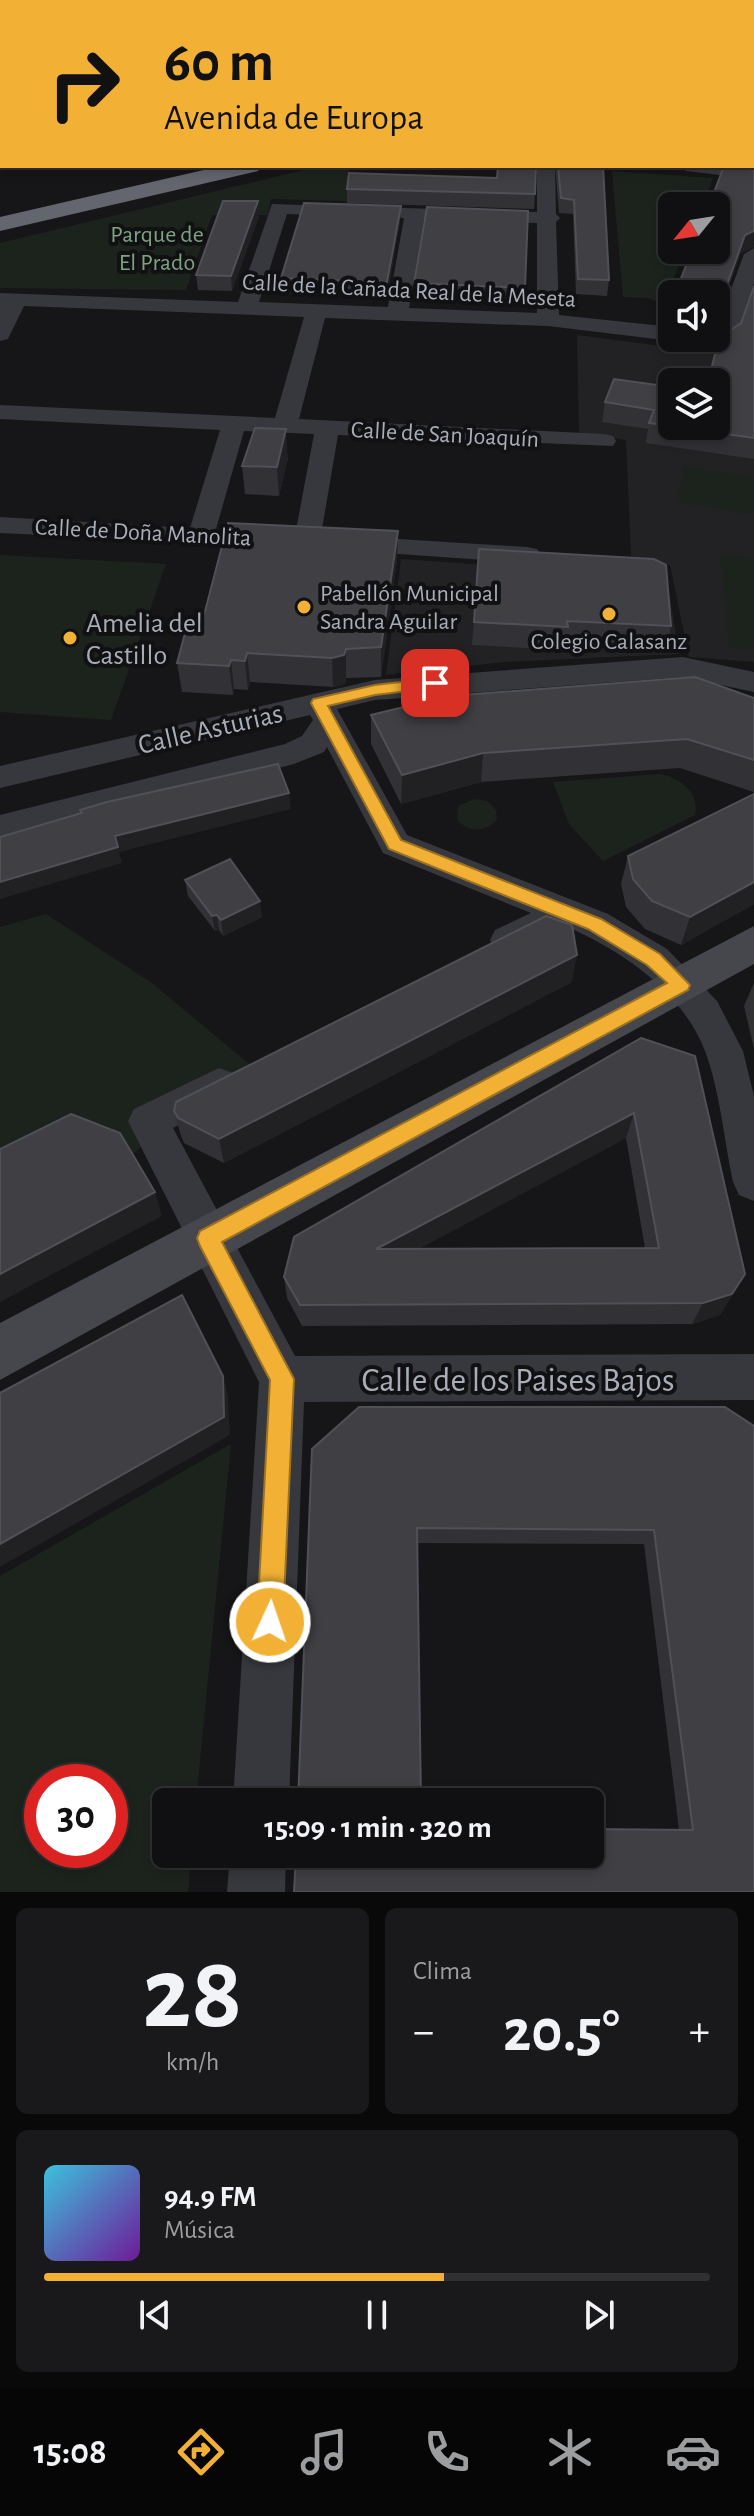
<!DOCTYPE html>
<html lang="es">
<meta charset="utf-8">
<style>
:root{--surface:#101012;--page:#19191b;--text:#f1f3f6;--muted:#9c9d9f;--line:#303032;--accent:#f2b134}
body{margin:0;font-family:"Alegreya Sans",sans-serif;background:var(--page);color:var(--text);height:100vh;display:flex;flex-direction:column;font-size:30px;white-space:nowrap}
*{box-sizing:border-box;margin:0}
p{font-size:26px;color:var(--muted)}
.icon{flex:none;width:44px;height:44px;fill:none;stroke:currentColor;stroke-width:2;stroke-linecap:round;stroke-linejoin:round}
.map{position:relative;height:1892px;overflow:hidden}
.sheet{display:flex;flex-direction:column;gap:16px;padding:16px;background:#09090a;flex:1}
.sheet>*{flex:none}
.guide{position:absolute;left:0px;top:0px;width:754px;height:168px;box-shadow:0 4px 12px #0003,0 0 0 2px var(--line);background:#f2b134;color:#111;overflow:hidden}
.needle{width:52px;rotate:240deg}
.tools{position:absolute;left:658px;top:192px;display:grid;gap:16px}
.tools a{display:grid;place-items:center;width:72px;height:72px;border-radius:12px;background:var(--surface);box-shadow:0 4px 12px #0003,0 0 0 2px var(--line);font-size:40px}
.speed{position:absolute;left:24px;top:1764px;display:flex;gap:16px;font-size:40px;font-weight:700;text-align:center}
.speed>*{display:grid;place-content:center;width:104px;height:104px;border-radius:50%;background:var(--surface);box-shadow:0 4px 12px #0003,0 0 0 2px var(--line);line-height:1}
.speed .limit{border:12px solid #d22;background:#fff;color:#111}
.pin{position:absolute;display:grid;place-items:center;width:68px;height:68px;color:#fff;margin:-34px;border-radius:16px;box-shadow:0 4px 12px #0006}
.me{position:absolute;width:88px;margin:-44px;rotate:3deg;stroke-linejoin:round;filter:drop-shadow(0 0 6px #0008)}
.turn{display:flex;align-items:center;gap:28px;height:168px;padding:0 32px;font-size:36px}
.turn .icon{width:104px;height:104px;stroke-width:2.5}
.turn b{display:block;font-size:56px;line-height:68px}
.big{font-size:60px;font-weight:600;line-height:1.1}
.sheet .tile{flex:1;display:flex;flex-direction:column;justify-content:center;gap:12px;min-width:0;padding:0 28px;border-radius:12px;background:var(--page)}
.sheet .dial{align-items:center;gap:0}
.dial b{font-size:104px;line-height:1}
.song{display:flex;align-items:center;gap:24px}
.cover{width:96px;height:96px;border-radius:12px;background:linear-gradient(135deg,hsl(190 70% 55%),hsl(280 70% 35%))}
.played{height:8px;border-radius:4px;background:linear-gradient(90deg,var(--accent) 60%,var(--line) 60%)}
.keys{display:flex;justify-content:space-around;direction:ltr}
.heat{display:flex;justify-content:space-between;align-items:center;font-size:44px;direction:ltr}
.sheet .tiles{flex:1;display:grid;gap:16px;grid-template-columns:1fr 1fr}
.tile:last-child{grid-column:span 2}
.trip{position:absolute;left:152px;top:1788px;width:452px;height:80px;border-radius:12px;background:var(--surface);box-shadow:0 4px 12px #0003,0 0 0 2px var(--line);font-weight:600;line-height:80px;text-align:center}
.tab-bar{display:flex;height:128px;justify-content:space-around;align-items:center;background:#060607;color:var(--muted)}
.tab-bar .icon{width:56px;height:56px}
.tab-bar .active{color:var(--accent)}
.tab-bar b{font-size:36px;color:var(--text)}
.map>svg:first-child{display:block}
.built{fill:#222225;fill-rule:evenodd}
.green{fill:#1c231d;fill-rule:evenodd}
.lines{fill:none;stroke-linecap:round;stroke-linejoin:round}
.street{fill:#37383d;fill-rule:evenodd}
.secondary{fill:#45474d;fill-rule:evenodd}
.highway{fill:#63666e;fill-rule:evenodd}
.wall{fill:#323236;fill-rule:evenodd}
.shaded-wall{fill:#212124}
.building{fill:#3f3f44;stroke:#4f5156;stroke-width:2;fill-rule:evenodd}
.route{fill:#f2b134;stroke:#9d7322;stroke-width:2}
.poi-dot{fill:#f2b134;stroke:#111113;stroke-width:3}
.labels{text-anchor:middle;stroke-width:8;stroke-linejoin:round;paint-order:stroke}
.far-park-label{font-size:24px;fill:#7fa381;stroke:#111113}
.far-street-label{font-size:24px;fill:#a8adb8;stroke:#111113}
.far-poi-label{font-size:24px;fill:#a8adb8;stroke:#111113;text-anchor:start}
.poi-label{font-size:28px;fill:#a8adb8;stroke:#111113;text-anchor:start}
.street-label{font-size:28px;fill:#a8adb8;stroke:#111113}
.near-street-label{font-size:34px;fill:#a8adb8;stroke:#111113}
</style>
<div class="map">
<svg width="754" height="1892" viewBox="0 0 754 1892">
<rect width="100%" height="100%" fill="#161618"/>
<path class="built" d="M577,335l177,23v304l-65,-5 -19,-92 -39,-9 -5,-116 -47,-7zM672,382h44v44h-44z
M401,559l243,17 25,15 10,63 -175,8 -118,13z"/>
<path class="green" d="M320,166h29l-1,35 -77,-2 -3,16h-56l-26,75 -186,-2v-45z
M612,171l101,7 -11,28h-30v44h13l-21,54 -16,-6 -25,-1z
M684,466l70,11v38l-78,-13z
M0,555l166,9 -55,156 -111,-8z
M720,555l34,2v93l-25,-2z
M660,774c20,4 40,18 35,41l-92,46 -34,-37 -16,-42z
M474,799l13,2 9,9 1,10c-12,13 -28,12 -40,0l1,-14z
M46,914l106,69 107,89 -75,41 -55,44 -129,23v-253z
M231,1444l-35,358h-30v52h25l-3,38h-188v-316zM42,1782h68v68h-68z"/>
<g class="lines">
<path class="street" d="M132,0h21l1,2h-21z
M537,166h18l1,48 4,4 -4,4 3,93 113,12v11l8,1 -8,2 -124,-15 -223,-8 -26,101 305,15 9,2 3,5 -3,5 -275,-11 -18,106 -4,6h-18l-4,-6 20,-107 -70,-3 -28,98 64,5 4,6 -4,6 -280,-13v-16l190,11 30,-98 -220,-11v-14l275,13 29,-101 -280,-11 -16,33 -8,2v-48l238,9 34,-98 265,8zM287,214l117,4 -16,89 -129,-5zM424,219l113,4v90l-128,-5z
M677,166l77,3v10l-68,-8z
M754,248v35l-20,58 -11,7 -8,-2 -3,-5 32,-87z
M351,536l176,11 10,2 4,6 -4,6 -10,2 -185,-13 -4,-6 4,-6z
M683,657l71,15v20l-71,-15 -308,23 -38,9 70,126 201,79 59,35 50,52 26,50 11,45v105l-15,-6 -6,-13c-9,-42 -13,-91 -28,-131 -22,-58 -83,-101 -138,-124l-59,27 -13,-4 -5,-10 5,-10 36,-17 -148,-60 -56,-106 -3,5 -30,12 -294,75v-24l285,-71 17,-8 11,-16 -3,-5 -310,73v-22l375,-86z
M219,1068l14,5 6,12 -6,12 -60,31 122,228 459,-2v46l-450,2 -15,400h-56l26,-420 -131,-261 6,-12z
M230,1854h56l-1,38h-58z"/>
<path class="secondary" d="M754,926v38l-754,416v-57z"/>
<path class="highway" d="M752,42h2v12h-2z
M752,110h2v13h-2z
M221,166h40l-3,5 -258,60v-14z"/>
</g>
<path class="wall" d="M479,0h157l-1,2h-156z
M752,136h2v111l-13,6 -25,68v-27l36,-128z
M555,166h48l6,114 -2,16 -31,-2 -3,-80 -14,-1z
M497,178l38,16 -1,15 -187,-6v-14z
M258,201l1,15 -27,75 -34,-1 -2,-15z
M401,206l-1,15 -13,76 -105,-4 -1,-15z
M414,283l111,5 -1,15 -110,-5z
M754,286v173l-108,-16 2,-14 -46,-7 3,-20 67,-15v39l36,-44 21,-51 12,-8z
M672,304v15h-3z
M288,458l-9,38 -34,-2 -3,-28z
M479,549l192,77 -5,24 -101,-6 -1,6 -92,-5z
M397,560l-16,117 -35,1 -1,6 -12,3 -83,-5 -2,8 -14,-1 -1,6 -51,-3 -5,-29 25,-40z
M754,698v94l-74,-24 -199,14 -80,22 -30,-60v-29z
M754,793v111l-73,41 -36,-16 -19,-22 -5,-23 7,-28z
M185,880l77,37 -39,19 -4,-6 -4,1 -27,-35z
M572,982l-348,181 -40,-20 -3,-7 -7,-25z
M754,983v66l-10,-43z
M641,1038l104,236 -25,41 -28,9 -390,2 -15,-28 -3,-21zM626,1138l19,110 -227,1z
M754,1426v466l-75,-62 -35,-286 -227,-1 -105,-94z"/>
<path class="shaded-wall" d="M618,0h18l-1,2h-21z
M258,201l1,15 -27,75 -1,-15z
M401,206l-1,15 -13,76v-15z
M754,231v16l-13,6 -25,68 3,-14 26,-72z
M286,429l2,29 -9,38 -2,-29z
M398,531l-1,29 -16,117v-30z
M346,649v29l-1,6 -12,3 -1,-29z
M247,653l3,29 -2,8 -3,-29z
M231,660l3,29 -1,6 -4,-29z
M483,753l-2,29 -80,22 1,-29z
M289,793l2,16 -172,43 3,11 -122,36v-17l115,-46z
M754,882v22l-73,41 9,-28z
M260,901l2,16 -39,19 -2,-16z
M217,915l2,15 -4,1 -3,-15z
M577,955l-5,27 -348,181 -5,-24z
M634,1113l-8,25 -250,134v-23z
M155,1192l7,24 -162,86v-28z
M745,1274l-25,41 -28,9 11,-21z
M223,1376l5,20 2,39 -230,132v-23z"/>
<path class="building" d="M537,0h81l-4,2h-65z
M752,136h2v13h-2z
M752,164h2v67l-9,4 -26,72 -3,-1v-12h-41l17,-44h24v-44h-7l15,-40h28z
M498,166h38l-1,28 -188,-5 2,-16 148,5z
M558,166h45l6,114 -31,-1 -4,-79 -13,-2z
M223,201h35l-27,75 -35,-1z
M304,203l97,3 -14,76 -106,-4z
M427,207l101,4 -3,77 -111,-5z
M754,286v152l-105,-15 5,-13 -49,-8 9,-23 58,8v39h44v-44h-18v-2l10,2 13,-52 8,1 12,-8z
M255,428l31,1 -9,38 -35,-1z
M228,523l170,8 -17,116 -35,2 -2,6 -12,3 -85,-5 -2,8 -14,-1 -2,6 -52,-3 11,-41 14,1z
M479,549l175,10 12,6 5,61 -104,-5 1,6 -94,-5z
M695,677l59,21v62l-67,-21 -204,14 -81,22 -31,-60 78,-19z
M278,764l11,29 -174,43 3,11 -118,35v-45l82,-24 -2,-3 27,-8z
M754,794v88l-64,35 -38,-16 -19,-22 -5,-23z
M230,859l30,42 -39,19 -4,-5 -5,1 -27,-36z
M546,916l26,9 5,30 -358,184 -41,-21 -4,-7 2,-9z
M641,1038l54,18 50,218 -13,20 -29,9 -403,2 -16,-28 10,-40zM634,1113l25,135 -283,1z
M71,1114l49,19 35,59 -155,82v-125z
M182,1295l41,81 1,41 -224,127v-151z
M359,1407h366l29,19v466h-460l2,-38h294v-25l103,1 -39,-300 -237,-2 4,274h-123l14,-353z"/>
<path class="route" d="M435,678l7,5 -2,4 -65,8 -47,11 73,134 200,79 59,35 30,31 -2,5 -466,252 72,137 -11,243 -4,9 -9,4 -9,-4 -4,-9 13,-242 -70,-134 -3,-8 3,-7 467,-248 -20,-18 -59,-36 -199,-80 -78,-146 2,-4 62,-14z"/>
<g class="poi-dot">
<circle cx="304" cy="607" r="8"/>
<circle cx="609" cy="614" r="8"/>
<circle cx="70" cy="638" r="8"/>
</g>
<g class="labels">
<g class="far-park-label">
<text x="157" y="242">Parque de<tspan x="157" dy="28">El Prado</tspan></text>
</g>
<g class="far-street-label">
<text transform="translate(409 290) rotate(3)" y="8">Calle de la Cañada Real de la Meseta</text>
<text transform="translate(445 434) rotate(3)" y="8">Calle de San Joaquín</text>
<text transform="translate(143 532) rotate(3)" y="8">Calle de Doña Manolita</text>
</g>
<g class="far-poi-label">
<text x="320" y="601">Pabellón Municipal<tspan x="320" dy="28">Sandra Aguilar</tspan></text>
<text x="609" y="649" text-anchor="middle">Colegio Calasanz</text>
</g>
<g class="poi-label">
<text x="86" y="632">Amelia del<tspan x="86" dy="32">Castillo</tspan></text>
</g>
<g class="street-label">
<text transform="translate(210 728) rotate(-13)" y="10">Calle Asturias</text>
</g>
<g class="near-street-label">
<text x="518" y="1391">Calle de los Paises Bajos</text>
</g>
</g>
</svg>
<div class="tools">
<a><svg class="needle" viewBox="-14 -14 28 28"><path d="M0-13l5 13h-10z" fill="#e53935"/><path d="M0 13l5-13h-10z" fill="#9c9d9f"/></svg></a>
<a><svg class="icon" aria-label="sound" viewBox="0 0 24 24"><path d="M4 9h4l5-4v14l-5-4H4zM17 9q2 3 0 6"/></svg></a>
<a><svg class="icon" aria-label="layers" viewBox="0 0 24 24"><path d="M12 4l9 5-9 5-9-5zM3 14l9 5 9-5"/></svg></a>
</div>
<div class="speed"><div class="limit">30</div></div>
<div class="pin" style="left:435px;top:683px;background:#d93025"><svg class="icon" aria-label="arrive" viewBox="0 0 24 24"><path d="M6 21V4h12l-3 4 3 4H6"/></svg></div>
<svg class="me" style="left:270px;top:1622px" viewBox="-20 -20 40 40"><circle r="17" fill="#f2b134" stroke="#fff" stroke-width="3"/><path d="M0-11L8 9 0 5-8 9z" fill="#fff"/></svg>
<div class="trip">15:09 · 1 min · 320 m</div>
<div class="guide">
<div class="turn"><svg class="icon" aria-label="right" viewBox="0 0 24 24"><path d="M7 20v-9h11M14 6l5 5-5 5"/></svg><div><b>60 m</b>Avenida de Europa</div></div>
</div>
</div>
<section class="sheet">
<div class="tiles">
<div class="tile dial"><b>28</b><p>km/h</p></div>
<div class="tile"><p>Clima</p>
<div class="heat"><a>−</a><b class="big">20.5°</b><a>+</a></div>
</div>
<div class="tile">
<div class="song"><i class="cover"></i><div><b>94.9 FM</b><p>Música</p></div></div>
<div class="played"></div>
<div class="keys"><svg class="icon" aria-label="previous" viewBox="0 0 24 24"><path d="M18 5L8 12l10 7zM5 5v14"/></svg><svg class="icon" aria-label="pause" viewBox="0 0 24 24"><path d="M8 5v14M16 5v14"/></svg><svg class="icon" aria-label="next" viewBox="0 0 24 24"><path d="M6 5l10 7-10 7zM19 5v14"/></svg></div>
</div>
</div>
</section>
<nav class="tab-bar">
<b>15:08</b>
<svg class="icon active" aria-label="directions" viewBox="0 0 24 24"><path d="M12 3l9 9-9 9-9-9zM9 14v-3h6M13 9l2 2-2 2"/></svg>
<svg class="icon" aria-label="music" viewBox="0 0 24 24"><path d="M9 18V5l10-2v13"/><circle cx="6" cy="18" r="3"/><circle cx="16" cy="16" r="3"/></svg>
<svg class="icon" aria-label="phone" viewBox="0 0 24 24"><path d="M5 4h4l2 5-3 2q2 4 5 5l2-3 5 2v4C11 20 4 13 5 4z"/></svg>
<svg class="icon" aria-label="climate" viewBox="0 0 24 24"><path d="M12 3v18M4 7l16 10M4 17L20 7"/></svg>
<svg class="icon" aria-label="car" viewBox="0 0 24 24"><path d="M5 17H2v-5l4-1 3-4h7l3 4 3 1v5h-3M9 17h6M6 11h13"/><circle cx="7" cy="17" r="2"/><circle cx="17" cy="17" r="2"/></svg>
</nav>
